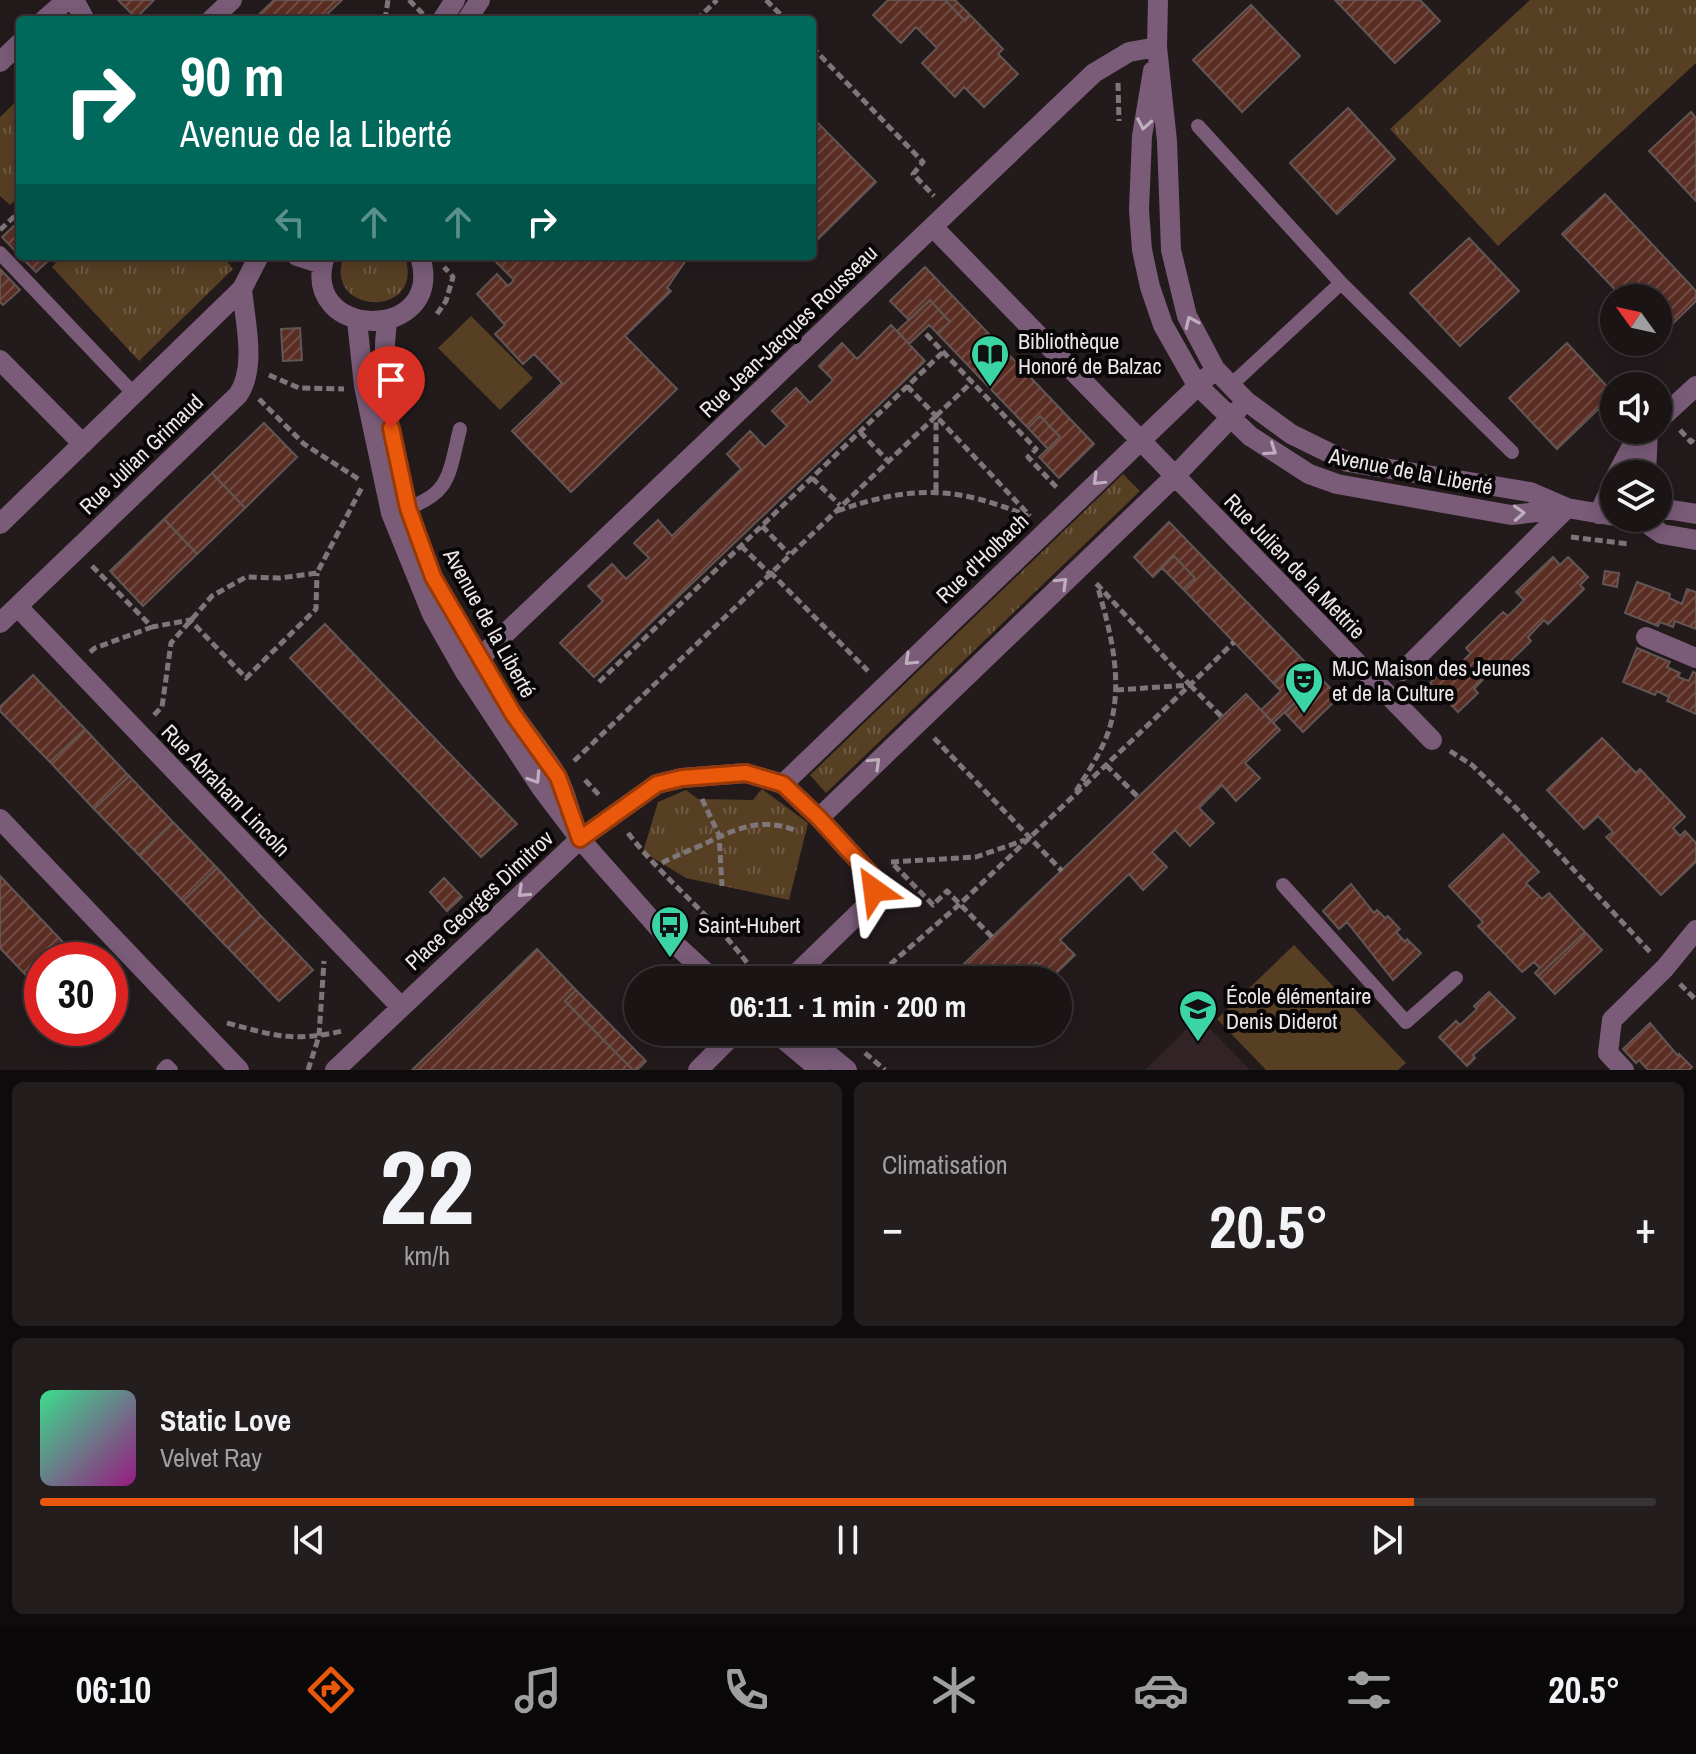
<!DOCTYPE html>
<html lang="fr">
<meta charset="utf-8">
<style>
:root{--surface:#1a1415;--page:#231d1e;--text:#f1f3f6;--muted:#9f9ea0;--line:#383334;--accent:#ea580c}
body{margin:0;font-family:"Archivo Narrow",sans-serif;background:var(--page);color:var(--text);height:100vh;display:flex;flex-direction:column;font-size:30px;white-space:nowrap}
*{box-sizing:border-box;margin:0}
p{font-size:26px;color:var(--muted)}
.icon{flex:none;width:44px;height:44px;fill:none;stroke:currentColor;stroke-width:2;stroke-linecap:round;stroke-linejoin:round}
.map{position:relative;height:1070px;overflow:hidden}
.side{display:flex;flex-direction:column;gap:12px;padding:12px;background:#0e0b0c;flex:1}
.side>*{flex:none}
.guide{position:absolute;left:16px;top:16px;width:800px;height:244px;border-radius:8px;box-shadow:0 4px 20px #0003,0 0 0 2px var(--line);background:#00695c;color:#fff;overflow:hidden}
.needle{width:52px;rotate:303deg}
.buttons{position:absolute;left:1600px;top:284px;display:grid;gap:16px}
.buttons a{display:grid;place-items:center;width:72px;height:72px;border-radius:50%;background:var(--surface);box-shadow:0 4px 20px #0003,0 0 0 2px var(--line);font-size:40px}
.speed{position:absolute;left:24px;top:942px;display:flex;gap:16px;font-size:40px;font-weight:700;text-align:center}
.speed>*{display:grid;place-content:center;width:104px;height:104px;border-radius:50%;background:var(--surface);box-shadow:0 4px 20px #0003,0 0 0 2px var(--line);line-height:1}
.speed .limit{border:12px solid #d22;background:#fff;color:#111}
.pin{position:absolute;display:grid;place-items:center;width:68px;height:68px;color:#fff;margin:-82px -34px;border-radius:50% 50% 50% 0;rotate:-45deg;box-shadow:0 0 8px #0007}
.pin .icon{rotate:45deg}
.me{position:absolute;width:88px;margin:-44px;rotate:329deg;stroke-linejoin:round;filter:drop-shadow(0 0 6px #0008)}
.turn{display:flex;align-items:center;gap:28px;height:168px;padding:0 32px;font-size:36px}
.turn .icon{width:104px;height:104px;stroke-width:2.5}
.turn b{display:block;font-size:56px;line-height:68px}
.lanes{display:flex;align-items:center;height:76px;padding:0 32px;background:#0003;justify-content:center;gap:40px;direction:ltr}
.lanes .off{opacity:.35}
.big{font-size:60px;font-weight:700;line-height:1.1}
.side .card{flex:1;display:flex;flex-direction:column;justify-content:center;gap:12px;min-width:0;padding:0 28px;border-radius:12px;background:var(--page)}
.side .dial{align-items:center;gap:0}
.dial b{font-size:104px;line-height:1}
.song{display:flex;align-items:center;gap:24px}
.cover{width:96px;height:96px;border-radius:12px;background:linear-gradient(135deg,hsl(150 70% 55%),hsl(310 70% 35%))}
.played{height:8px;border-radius:4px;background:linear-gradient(90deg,var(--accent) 85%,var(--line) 85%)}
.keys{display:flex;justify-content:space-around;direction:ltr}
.heat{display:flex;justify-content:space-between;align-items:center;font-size:44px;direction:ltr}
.side .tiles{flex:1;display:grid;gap:12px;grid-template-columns:1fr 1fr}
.card:last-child{grid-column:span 2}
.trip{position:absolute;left:624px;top:966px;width:448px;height:80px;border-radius:40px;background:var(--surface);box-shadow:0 4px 20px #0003,0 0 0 2px var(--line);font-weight:700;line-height:80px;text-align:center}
.menu{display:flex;height:128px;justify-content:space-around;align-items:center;background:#0a0808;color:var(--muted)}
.menu .icon{width:56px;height:56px}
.menu .active{color:var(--accent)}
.menu b{font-size:36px;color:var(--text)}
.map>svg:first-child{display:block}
.built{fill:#322327}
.grass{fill:url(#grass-tufts)}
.pitch{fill:#573f24}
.building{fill:url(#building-hatch);stroke:#615653;stroke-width:2}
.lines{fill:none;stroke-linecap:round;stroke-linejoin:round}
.path{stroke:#7e7678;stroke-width:5;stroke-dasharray:8 4;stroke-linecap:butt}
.service{stroke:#7a5c79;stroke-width:14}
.minor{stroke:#7a5c79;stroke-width:20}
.oneway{stroke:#bfafbc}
.route-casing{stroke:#983908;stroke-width:20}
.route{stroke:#ea580c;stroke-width:14}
.labels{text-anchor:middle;stroke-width:8;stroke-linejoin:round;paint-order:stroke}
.street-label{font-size:22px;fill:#ede6e8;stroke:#090607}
.poi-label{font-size:22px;fill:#ede6e8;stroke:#090607;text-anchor:start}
</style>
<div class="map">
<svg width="1696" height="1070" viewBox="0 0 1696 1070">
<defs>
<pattern id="grass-tufts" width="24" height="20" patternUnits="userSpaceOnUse" patternTransform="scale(2)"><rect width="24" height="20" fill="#573f24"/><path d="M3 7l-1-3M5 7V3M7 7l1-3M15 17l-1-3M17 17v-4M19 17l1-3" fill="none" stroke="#6f5b44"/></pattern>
<pattern id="building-hatch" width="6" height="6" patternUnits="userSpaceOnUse" patternTransform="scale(2)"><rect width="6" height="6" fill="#5b2e24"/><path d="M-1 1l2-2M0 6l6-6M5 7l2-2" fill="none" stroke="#734c44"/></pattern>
</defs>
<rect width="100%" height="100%" fill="#231a1c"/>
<path class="built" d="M1199,1017l51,53h-105z"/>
<path class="grass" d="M1530,0h166v63l-198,183 -108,-117z
M20,98v98l-10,9 -10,-9v-79z
M62,256h161l10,13 -94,92 -87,-94z
M344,256h61c21,64 -84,59 -61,0z
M1123,474l17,17 -314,302 -16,-18z
M762,789l46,34 -19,77 -103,-22 -43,-26 15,-50 28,-12 12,9 55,1z"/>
<path class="pitch" d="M471,316l62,62 -33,32 -62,-62z
M1294,945l112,118 -8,7h-132l-49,-51z"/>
<path class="building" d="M118,0h36l-18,18z
M274,0h68l-21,20h-68z
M888,0h57l20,21 5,-6 33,34 -5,5 20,20 -34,33 -20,-20 -9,10 -33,-34 15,-15 -21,-21 -15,16 -28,-28z
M945,0h10l15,15 -5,6z
M1335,0h85l20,21 -45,42z
M1251,5l49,51 -58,56 -49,-52z
M1348,108l47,51 -58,55 -47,-51z
M1691,112l5,6v83l-47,-50z
M812,117l64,65 -64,63z
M1605,194l91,97v10l-37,36 -1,-39h-35l-61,-64z
M19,221l1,1v34l-18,-19z
M1469,238l50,53 -59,55 -50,-53z
M20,256h33l-17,16z
M490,256h199l-22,32 4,3 -46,45 52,53 -106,103 -59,-61 50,-48 -28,-29 -11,10 -28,-30 10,-9 -28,-31 20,-20 11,12 6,-6z
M925,267l169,177 -35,34 -20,-21 21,-20 -20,-21 -12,12 -91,-95 13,-11 -20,-22 -21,20 -19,-19z
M0,269l20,21 -17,15 -3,-3z
M930,300l20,22 -13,11 -8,-8 -20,19 -12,-13z
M891,325l34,36 -331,316 -34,-34 43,-42 -15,-15 24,-22 14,15 23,-21 -15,-15 24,-23 14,16 69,-67 -14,-15 23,-23 15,16 22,-21 -15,-15 24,-23 14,15 23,-23 -14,-14 23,-23 15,16z
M300,328l2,32 -19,1 -2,-32z
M1567,343l47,51 -57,55 -48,-51z
M1040,416l20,21 -12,12 -20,-21z
M264,423l33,34 -52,51 -33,-35z
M212,473l33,35 -48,46 -33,-35z
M164,519l33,35 -54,52 -33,-35z
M1169,522l170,175 -36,35 -18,-19 21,-21 -20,-20 -12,12 -91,-95 12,-11 -21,-22 -21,21 -19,-20z
M1174,556l21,22 -12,11 -21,-21z
M1553,557l7,8 8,-8 20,20 -8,8 4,4 -36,35 -4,-4 -16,17 3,4 -37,36 -4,-5 -16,17 4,4 -20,19 -28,-29 20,-19 5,5 16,-16 -5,-5 37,-36 5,4 16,-16 -8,-8z
M1605,571l14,2 -2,14 -14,-3z
M1637,582l33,12 -1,4 13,6 5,-15 9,3v37l-21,-8 -2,6 -13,-5 -2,4 -33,-13z
M325,624l192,200 -36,33 -191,-199z
M1637,648l33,14 -3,5 13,6 -2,4 11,4 4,-9 3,1v41l-29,-13 2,-4 -12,-6 -2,4 -32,-13z
M1286,672l20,20 -33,31 -12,-13 20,-19 -7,-7z
M33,675l52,54 -35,33 -50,-51v-4z
M1246,694l34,36 -35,33 15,15 -24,23 -14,-16 -23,23 15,15 -24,23 -15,-16 -23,22 15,15 -24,23 -14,-16 -69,66 15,15 -24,23 -15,-16 -18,18h-71z
M85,729l44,47 -35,33 -44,-47z
M1602,738l34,35 4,-4 45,48 -12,11 7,8 5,-5 11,12v19l-35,33 -55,-58 7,-5 -15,-16 -14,13 -37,-39z
M129,776l44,46 -34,33 -45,-46z
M173,822l44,46 -34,33 -44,-46z
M1503,834l36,38 -13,11 16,16 7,-6 36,39 -47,44 -3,-3 5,-5 -6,-6 -12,10 -44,-46 5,-4 -34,-36z
M217,868l44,48 -33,32 -45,-47z
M0,876l80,84h-38v32l-42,-44z
M444,878l18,19 -15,14 -17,-19z
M1351,884l23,29 3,-3 8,8 3,-2 12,13 -4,3 9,10 2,-3 14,14 -28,27 -46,-58 -8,7 -16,-18z
M261,916l52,54 -34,31 -51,-53z
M1585,932l17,18 -47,44 -17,-18z
M537,949l39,41 -11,11 68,69h-221z
M576,990l70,71 -9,9h-4l-68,-69z
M1489,992l26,26 -42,37 2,3 -8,8 -28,-29 17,-16 4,4 17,-16 -3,-3z
M1650,1023l28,33 1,-2 13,13 -3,3h-41l-9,-10 -3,3 -13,-14z
M933,1032h31l-16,15z"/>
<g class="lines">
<path class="path" d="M409,0l14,14
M766,0l20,20
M385,20l3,-20
M696,20l21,-20
M812,47l111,115 -10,12 21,22
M1118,83l1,38
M0,230l20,-19
M437,314l9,-13 7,-24 -9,-10
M926,334l110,115 -8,8 30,32
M269,375l30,13 45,1
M907,386l29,30v76
M259,399l45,45 56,36
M936,416l36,-34
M1680,430l11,12 5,-6
M860,432l28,29
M812,478l28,27
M837,511c75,-26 118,-25 191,5
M762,526l27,28
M1571,537l58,7
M741,546l28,27
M92,566l60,61 38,-7 56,58 70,-69 1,-36
M770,572l98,99
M90,652l5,-4 57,-21
M599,682l344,-330
M1190,685l32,32
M1116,690l74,-5 44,-43
M154,715l8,-8 9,-64 41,-47 34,-19 34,1 37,-5 45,-86
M934,738l128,133
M1450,751l22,14 46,45 133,143
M574,761l362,-345 94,100
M1106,765l32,32
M585,780l15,16
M1076,791c12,-19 26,-40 33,-61 15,-48 2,-96 -11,-142
M702,799l17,36 3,51
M628,833c40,52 96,92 131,147
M891,862l85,-5 49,-17
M662,863c13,-7 26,-12 40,-18 34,-16 58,-29 95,-14
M894,865l39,40 14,-14 45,46
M872,980l88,-76 230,-219 -96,-104
M1680,984l16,16
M227,1023c49,13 65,19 116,8
M865,1053l20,17
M308,1070l11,-34 5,-75"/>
<path class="service" d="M1198,126l143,157 -110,102
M0,253l135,142
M1341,283l171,169
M399,511c52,-16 49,-34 61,-82
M1283,885l123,137 50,-44
M163,1070l4,-4 4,4"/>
<path class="minor" d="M74,0l11,20
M1158,0l-1,47 10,94 4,109 16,66 28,53 31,32 45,33 57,28 182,30 37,16 47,8
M44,20l23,-20
M211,20l21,-20
M442,20l13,-20
M467,20l13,-20
M0,62l20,-19
M1153,71l-11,65 -3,74 3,40 8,37 13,38 34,60 53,51 59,38 28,10 174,31 54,-6
M933,227l499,513
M297,256l25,8
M325,256c-28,85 122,88 95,0
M357,321l7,65 27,127 41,101 33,58 77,117 38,50 83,94 51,47
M387,321c-10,82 13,182 46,256 19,41 44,79 67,117 17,28 39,53 56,80 8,14 12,31 17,46
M0,360l83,84
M1658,421l38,-35
M1617,474l15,-28 16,-16
M1646,474l2,-44
M1658,512l8,-3 30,5
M1599,514l15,-34
M1631,518l11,2 20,14 34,6
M0,524l242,-235 17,-33
M18,607l382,399
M0,623l238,-228c19,-28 7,-73 4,-106
M1646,637l50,21
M1403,671l164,-163
M465,672l629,-599 35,-21 28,-5
M783,784l424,-407
M819,818l355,-341 63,-66
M0,819l239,251
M775,1032l45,38
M796,1032l11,5 40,33
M335,1070l245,-231 77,-55 25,-6 64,-5 37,11 36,34 55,60v12l-10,18 -74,72
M698,1070l38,-38
M1624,1070l-16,-17 4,-33 53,-52 31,-38"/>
</g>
<defs><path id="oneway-chevron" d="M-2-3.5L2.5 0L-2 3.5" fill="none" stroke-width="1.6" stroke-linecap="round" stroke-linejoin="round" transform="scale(2)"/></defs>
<g class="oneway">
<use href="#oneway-chevron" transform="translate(1144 124) rotate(100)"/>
<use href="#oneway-chevron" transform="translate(1191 322) rotate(-114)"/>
<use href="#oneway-chevron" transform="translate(1271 450) rotate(34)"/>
<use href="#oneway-chevron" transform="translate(1098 480) rotate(136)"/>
<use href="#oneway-chevron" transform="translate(1519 513) rotate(-3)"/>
<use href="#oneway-chevron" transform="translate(1062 583) rotate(-44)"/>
<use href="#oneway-chevron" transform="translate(910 660) rotate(136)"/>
<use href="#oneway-chevron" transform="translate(875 763) rotate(-44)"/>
<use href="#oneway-chevron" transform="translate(535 778) rotate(57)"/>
<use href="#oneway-chevron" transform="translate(523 892) rotate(137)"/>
</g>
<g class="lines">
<defs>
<path id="route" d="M391,428l17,80 25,69 80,137 45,63 22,62 77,-55 25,-6 64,-5 37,11 36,34 55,60v12"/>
</defs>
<use href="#route" class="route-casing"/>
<use href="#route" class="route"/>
</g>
<defs>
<symbol id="library-pin" viewBox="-11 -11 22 30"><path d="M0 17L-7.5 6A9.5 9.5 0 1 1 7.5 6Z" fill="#3bd4a4" stroke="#090607"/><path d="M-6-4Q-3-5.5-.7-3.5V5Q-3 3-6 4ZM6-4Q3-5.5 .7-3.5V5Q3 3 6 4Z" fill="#111"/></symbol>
<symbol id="theatre-pin" viewBox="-11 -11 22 30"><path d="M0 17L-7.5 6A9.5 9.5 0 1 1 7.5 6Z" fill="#3bd4a4" stroke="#090607"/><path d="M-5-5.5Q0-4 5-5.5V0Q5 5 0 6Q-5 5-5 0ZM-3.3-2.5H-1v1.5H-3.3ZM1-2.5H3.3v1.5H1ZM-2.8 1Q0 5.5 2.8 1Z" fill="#111"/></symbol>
<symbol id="bus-pin" viewBox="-11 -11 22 30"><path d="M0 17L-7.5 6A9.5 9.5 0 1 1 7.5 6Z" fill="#3bd4a4" stroke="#090607"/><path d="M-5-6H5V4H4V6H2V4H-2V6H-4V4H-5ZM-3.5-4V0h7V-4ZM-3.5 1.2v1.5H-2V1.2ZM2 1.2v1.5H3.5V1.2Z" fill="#111"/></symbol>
<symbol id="school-pin" viewBox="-11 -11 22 30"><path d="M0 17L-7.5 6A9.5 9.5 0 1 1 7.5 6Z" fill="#3bd4a4" stroke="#090607"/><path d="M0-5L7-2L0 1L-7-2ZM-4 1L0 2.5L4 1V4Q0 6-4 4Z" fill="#111"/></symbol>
</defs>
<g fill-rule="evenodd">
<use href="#library-pin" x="968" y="332" width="44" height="60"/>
<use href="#theatre-pin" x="1282" y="659" width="44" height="60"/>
<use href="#bus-pin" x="648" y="903" width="44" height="60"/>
<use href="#school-pin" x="1176" y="987" width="44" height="60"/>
</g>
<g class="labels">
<g class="street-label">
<text transform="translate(788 331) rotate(-44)" y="8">Rue Jean-Jacques Rousseau</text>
<text transform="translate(141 454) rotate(-44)" y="8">Rue Julian Grimaud</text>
<text transform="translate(1411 471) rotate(11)" y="8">Avenue de la Liberté</text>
<text transform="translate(982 558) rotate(-44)" y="8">Rue d'Holbach</text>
<text transform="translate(1295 566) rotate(46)" y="8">Rue Julien de la Mettrie</text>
<text transform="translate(490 623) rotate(61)" y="8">Avenue de la Liberté</text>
<text transform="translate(226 790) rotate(46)" y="8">Rue Abraham Lincoln</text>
<text transform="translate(479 900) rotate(-43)" y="8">Place Georges Dimitrov</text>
</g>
<g class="poi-label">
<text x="1018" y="349">Bibliothèque<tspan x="1018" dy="25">Honoré de Balzac</tspan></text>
<text x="1332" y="676">MJC Maison des Jeunes<tspan x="1332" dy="25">et de la Culture</tspan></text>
<text x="698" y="933">Saint-Hubert</text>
<text x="1226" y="1004">École élémentaire<tspan x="1226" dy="25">Denis Diderot</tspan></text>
</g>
</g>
</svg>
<div class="buttons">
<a><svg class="needle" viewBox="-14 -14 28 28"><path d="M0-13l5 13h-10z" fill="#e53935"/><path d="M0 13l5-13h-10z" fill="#9f9ea0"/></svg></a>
<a><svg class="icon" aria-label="sound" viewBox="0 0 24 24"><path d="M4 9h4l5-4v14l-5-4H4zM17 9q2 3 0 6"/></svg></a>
<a><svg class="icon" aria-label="layers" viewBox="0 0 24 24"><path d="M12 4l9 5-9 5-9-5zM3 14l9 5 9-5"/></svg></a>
</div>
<div class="speed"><div class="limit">30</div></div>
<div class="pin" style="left:391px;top:428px;background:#d93025"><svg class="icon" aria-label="arrive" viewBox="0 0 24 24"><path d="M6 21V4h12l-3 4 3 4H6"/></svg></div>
<svg class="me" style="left:874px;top:890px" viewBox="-20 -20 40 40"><path d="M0-17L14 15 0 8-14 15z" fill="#ea580c" stroke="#fff" stroke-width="4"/></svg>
<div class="trip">06:11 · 1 min · 200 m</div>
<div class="guide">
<div class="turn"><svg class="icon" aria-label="right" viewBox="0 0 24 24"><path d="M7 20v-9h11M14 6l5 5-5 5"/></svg><div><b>90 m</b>Avenue de la Liberté</div></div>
<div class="lanes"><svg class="icon off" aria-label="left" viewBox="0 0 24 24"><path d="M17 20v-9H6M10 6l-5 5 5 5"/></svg><svg class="icon off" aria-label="ahead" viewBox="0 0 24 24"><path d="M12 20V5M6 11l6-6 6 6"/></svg><svg class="icon off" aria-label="ahead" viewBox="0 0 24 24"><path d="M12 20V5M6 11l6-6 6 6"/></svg><svg class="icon" aria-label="right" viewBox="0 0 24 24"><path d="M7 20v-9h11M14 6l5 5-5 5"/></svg></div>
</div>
</div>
<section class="side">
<div class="tiles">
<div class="card dial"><b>22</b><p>km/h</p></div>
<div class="card"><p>Climatisation</p>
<div class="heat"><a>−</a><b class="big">20.5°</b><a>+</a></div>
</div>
<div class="card">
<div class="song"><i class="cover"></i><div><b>Static Love</b><p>Velvet Ray</p></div></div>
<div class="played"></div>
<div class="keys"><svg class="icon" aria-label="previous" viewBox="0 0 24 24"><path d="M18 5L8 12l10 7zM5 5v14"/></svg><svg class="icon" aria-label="pause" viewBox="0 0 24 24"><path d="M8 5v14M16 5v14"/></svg><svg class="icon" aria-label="next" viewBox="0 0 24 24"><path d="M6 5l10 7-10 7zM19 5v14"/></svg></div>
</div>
</div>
</section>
<nav class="menu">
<b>06:10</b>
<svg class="icon active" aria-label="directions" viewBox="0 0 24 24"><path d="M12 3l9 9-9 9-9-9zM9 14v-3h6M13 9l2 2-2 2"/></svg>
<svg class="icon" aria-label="music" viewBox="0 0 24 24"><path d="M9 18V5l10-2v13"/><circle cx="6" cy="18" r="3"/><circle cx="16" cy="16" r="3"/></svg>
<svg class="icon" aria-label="phone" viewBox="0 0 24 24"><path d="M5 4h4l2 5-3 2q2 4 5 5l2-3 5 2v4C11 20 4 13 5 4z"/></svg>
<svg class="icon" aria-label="climate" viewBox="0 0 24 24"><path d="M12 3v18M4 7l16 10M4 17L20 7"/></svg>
<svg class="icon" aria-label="car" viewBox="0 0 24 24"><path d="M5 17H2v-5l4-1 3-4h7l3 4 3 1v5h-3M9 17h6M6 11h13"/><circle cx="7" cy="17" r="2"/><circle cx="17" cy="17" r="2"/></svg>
<svg class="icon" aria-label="filters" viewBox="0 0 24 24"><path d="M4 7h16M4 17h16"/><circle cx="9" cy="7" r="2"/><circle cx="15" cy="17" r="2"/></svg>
<b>20.5°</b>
</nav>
